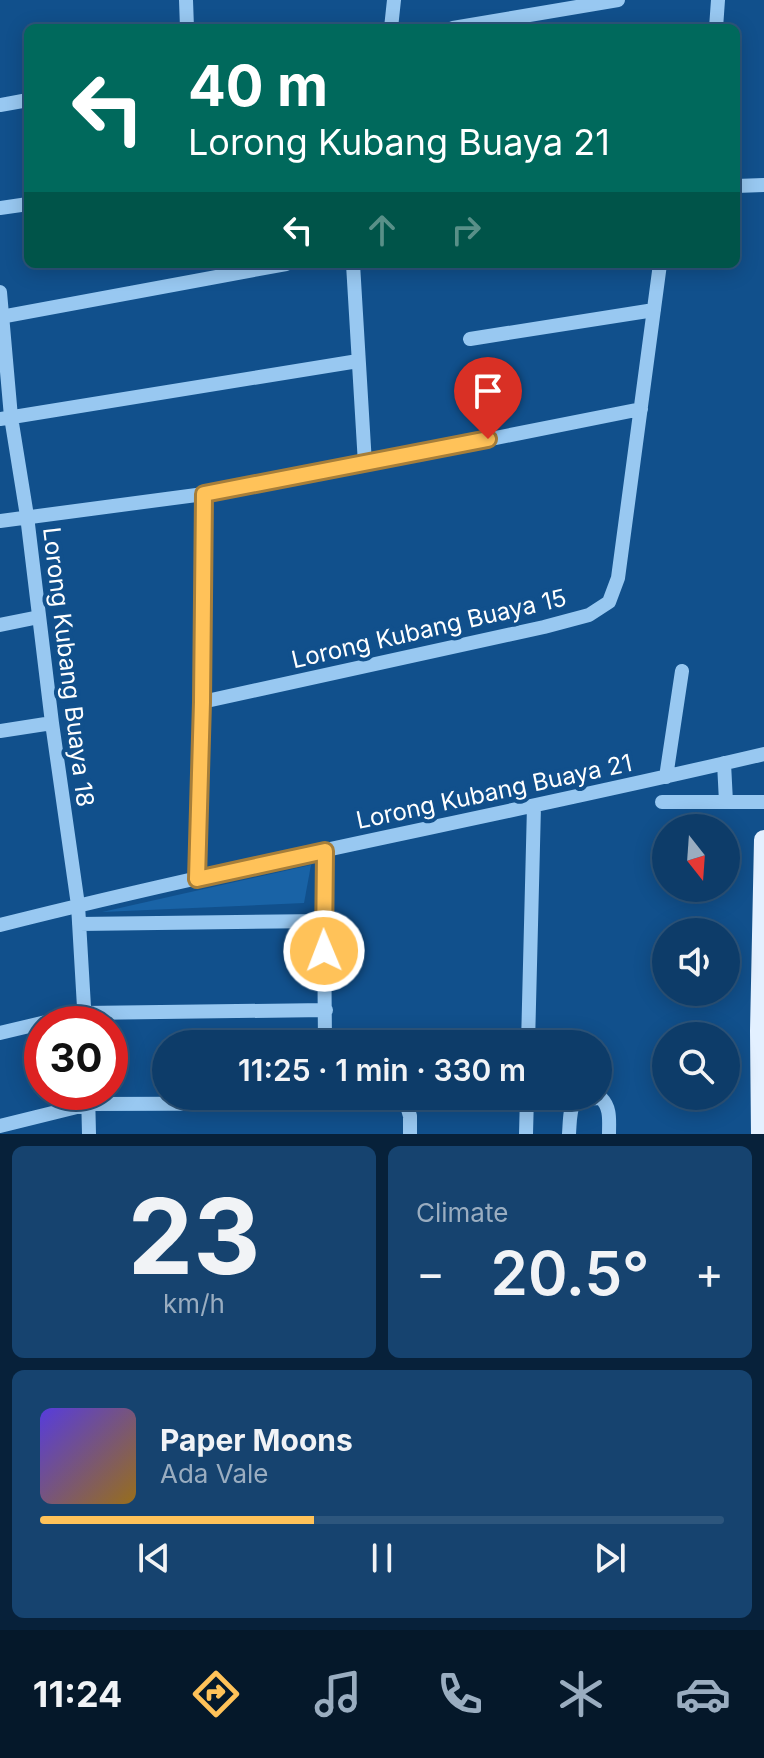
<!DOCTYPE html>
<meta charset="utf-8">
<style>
:root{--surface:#0d3c69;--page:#16436f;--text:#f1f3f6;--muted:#9aadc0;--line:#2d567d;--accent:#ffc259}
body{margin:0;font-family:Inter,sans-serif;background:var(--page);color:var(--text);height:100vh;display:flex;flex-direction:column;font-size:30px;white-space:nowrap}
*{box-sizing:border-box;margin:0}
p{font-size:26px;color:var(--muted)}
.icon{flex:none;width:44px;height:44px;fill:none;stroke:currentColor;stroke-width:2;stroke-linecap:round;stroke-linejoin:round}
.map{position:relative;height:1134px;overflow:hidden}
.details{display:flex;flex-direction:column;gap:12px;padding:12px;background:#07213a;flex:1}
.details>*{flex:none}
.hud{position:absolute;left:24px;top:24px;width:716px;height:244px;border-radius:12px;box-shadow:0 4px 20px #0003,0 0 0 2px var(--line);background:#00695c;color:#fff;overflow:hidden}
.needle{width:52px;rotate:163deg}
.buttons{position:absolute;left:652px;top:814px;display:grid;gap:16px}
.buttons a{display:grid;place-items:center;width:88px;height:88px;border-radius:50%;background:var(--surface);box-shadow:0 4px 20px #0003,0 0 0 2px var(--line);font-size:40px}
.speed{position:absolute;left:24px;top:1006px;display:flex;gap:16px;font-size:40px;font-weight:700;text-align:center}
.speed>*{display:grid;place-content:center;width:104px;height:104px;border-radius:50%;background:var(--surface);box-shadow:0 4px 20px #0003,0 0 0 2px var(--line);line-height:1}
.speed .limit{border:12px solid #d22;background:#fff;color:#111}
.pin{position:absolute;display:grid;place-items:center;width:68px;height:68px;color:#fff;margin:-82px -34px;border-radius:50% 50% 50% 0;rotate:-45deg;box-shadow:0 0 8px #0007}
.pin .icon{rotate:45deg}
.me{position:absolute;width:88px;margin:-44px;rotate:359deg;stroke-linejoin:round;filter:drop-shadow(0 0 6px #0008)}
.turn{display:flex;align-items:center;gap:28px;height:168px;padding:0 32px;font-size:36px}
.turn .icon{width:104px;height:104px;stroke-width:2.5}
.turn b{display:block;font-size:56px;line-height:68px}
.lanes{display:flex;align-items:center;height:76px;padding:0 32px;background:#0003;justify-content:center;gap:40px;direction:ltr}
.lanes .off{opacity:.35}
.big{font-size:60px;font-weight:600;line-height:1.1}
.details .widget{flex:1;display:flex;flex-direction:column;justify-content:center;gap:12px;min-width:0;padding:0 28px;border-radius:12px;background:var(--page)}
.details .dial{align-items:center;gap:0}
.dial b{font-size:104px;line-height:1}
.song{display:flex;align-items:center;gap:24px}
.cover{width:96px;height:96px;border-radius:12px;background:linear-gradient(135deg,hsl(250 70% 55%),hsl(40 70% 35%))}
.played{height:8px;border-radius:4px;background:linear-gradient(90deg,var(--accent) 40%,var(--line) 40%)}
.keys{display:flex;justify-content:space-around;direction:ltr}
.heat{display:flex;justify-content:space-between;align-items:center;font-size:44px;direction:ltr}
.details .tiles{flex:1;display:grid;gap:12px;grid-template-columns:1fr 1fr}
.widget:last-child{grid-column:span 2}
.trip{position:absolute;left:152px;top:1030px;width:460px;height:80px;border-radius:40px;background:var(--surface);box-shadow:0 4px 20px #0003,0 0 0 2px var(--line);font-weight:600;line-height:80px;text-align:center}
.tabs{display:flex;height:128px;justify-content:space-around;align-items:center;background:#05182a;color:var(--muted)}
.tabs .icon{width:56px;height:56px}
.tabs .current{color:var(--accent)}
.tabs b{font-size:36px;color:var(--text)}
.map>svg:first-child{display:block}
.green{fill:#1963a6}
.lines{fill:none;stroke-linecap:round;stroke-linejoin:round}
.minor{stroke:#98c8f1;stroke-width:14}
.major{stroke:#e3f0ff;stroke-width:20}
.route-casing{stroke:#a67e3a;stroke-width:20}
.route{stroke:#ffc259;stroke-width:14}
.labels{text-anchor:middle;stroke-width:8;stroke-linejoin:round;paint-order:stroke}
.street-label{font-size:24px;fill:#fff;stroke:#11508c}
</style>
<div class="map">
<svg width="764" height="1134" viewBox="0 0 764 1134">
<rect width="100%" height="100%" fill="#11508c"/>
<path class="green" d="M311,865l-7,38 -202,9z"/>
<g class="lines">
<path class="minor" d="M186,0l1,28
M391,28l3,-28
M453,28l165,-28
M716,28l2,-28
M0,105l28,-5
M736,186l28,-1
M0,208l28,-4
M353,264l12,200
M0,292l11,125 16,99 25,207 26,182 7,119
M0,317l286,-53
M470,339l184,-29
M0,419l358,-58
M0,521l204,-27 161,-30 276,-55
M0,625l39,-8
M202,702l342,-75 45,-12 20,-13 9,-24 42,-314
M0,731l52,-8
M724,763l2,39
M666,777l16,-106
M662,802h102
M325,851l-1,70 1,123
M197,879l5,-177 2,-208
M79,924l245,-3
M0,925c253,-64 510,-111 764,-171
M0,1033l84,-20 242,-3
M528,1044l6,-238
M88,1092l1,42
M0,1126l89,-22 308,-1 10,3 3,10v18
M526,1134l1,-38
M569,1134c2,-29 -1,-36 32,-36 10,10 8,22 8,36"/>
<path class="major" d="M761,1134l-1,-103 4,-191"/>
</g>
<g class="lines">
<defs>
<path id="route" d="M324,951l1,-100 -128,28 5,-177 2,-208 284,-55"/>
</defs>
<use href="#route" class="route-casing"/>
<use href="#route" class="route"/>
</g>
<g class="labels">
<g class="street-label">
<text transform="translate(429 629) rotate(-13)" y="8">Lorong Kubang Buaya 15</text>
<text transform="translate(68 667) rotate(83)" y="8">Lorong Kubang Buaya 18</text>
<text transform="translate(494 792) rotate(-12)" y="8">Lorong Kubang Buaya 21</text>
</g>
</g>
</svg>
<div class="buttons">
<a><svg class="needle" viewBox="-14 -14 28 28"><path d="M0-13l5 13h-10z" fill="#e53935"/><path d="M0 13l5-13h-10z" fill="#9aadc0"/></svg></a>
<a><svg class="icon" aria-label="sound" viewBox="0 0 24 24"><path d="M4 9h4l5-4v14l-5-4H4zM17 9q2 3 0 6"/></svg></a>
<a><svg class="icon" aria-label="search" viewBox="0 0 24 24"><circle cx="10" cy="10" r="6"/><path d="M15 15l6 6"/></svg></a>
</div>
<div class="speed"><div class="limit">30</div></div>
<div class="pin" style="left:488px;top:439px;background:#d93025"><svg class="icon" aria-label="arrive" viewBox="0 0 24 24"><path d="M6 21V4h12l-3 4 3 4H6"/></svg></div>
<svg class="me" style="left:324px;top:951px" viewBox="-20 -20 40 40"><circle r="17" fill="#ffc259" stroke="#fff" stroke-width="3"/><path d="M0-11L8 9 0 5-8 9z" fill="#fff"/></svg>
<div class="trip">11:25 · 1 min · 330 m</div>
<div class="hud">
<div class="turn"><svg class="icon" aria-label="left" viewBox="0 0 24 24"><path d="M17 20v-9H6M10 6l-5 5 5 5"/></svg><div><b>40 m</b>Lorong Kubang Buaya 21</div></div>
<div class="lanes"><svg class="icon" aria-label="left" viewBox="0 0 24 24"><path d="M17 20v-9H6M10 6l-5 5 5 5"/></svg><svg class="icon off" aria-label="ahead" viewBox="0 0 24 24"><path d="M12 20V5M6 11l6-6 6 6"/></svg><svg class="icon off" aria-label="right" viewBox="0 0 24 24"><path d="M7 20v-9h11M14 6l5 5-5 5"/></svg></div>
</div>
</div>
<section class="details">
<div class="tiles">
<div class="widget dial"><b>23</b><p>km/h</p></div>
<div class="widget"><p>Climate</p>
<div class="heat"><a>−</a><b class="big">20.5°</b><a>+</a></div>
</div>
<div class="widget">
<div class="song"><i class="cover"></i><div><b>Paper Moons</b><p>Ada Vale</p></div></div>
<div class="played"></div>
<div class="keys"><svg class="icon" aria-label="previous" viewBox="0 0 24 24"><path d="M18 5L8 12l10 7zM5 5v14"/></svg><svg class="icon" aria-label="pause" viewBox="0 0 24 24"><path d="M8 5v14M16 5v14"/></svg><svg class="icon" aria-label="next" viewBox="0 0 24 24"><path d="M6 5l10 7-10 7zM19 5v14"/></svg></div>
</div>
</div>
</section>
<nav class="tabs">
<b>11:24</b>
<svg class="icon current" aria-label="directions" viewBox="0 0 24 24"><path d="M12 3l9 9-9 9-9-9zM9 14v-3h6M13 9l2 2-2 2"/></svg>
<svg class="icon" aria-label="music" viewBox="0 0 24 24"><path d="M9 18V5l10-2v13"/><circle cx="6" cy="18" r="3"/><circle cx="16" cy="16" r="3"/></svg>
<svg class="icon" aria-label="phone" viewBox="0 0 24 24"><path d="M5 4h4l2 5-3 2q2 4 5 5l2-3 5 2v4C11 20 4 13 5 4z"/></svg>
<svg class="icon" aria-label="climate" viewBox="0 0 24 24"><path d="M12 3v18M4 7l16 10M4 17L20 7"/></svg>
<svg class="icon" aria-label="car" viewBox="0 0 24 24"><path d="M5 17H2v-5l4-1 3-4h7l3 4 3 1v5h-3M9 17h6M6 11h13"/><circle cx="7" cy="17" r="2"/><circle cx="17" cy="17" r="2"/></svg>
</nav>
